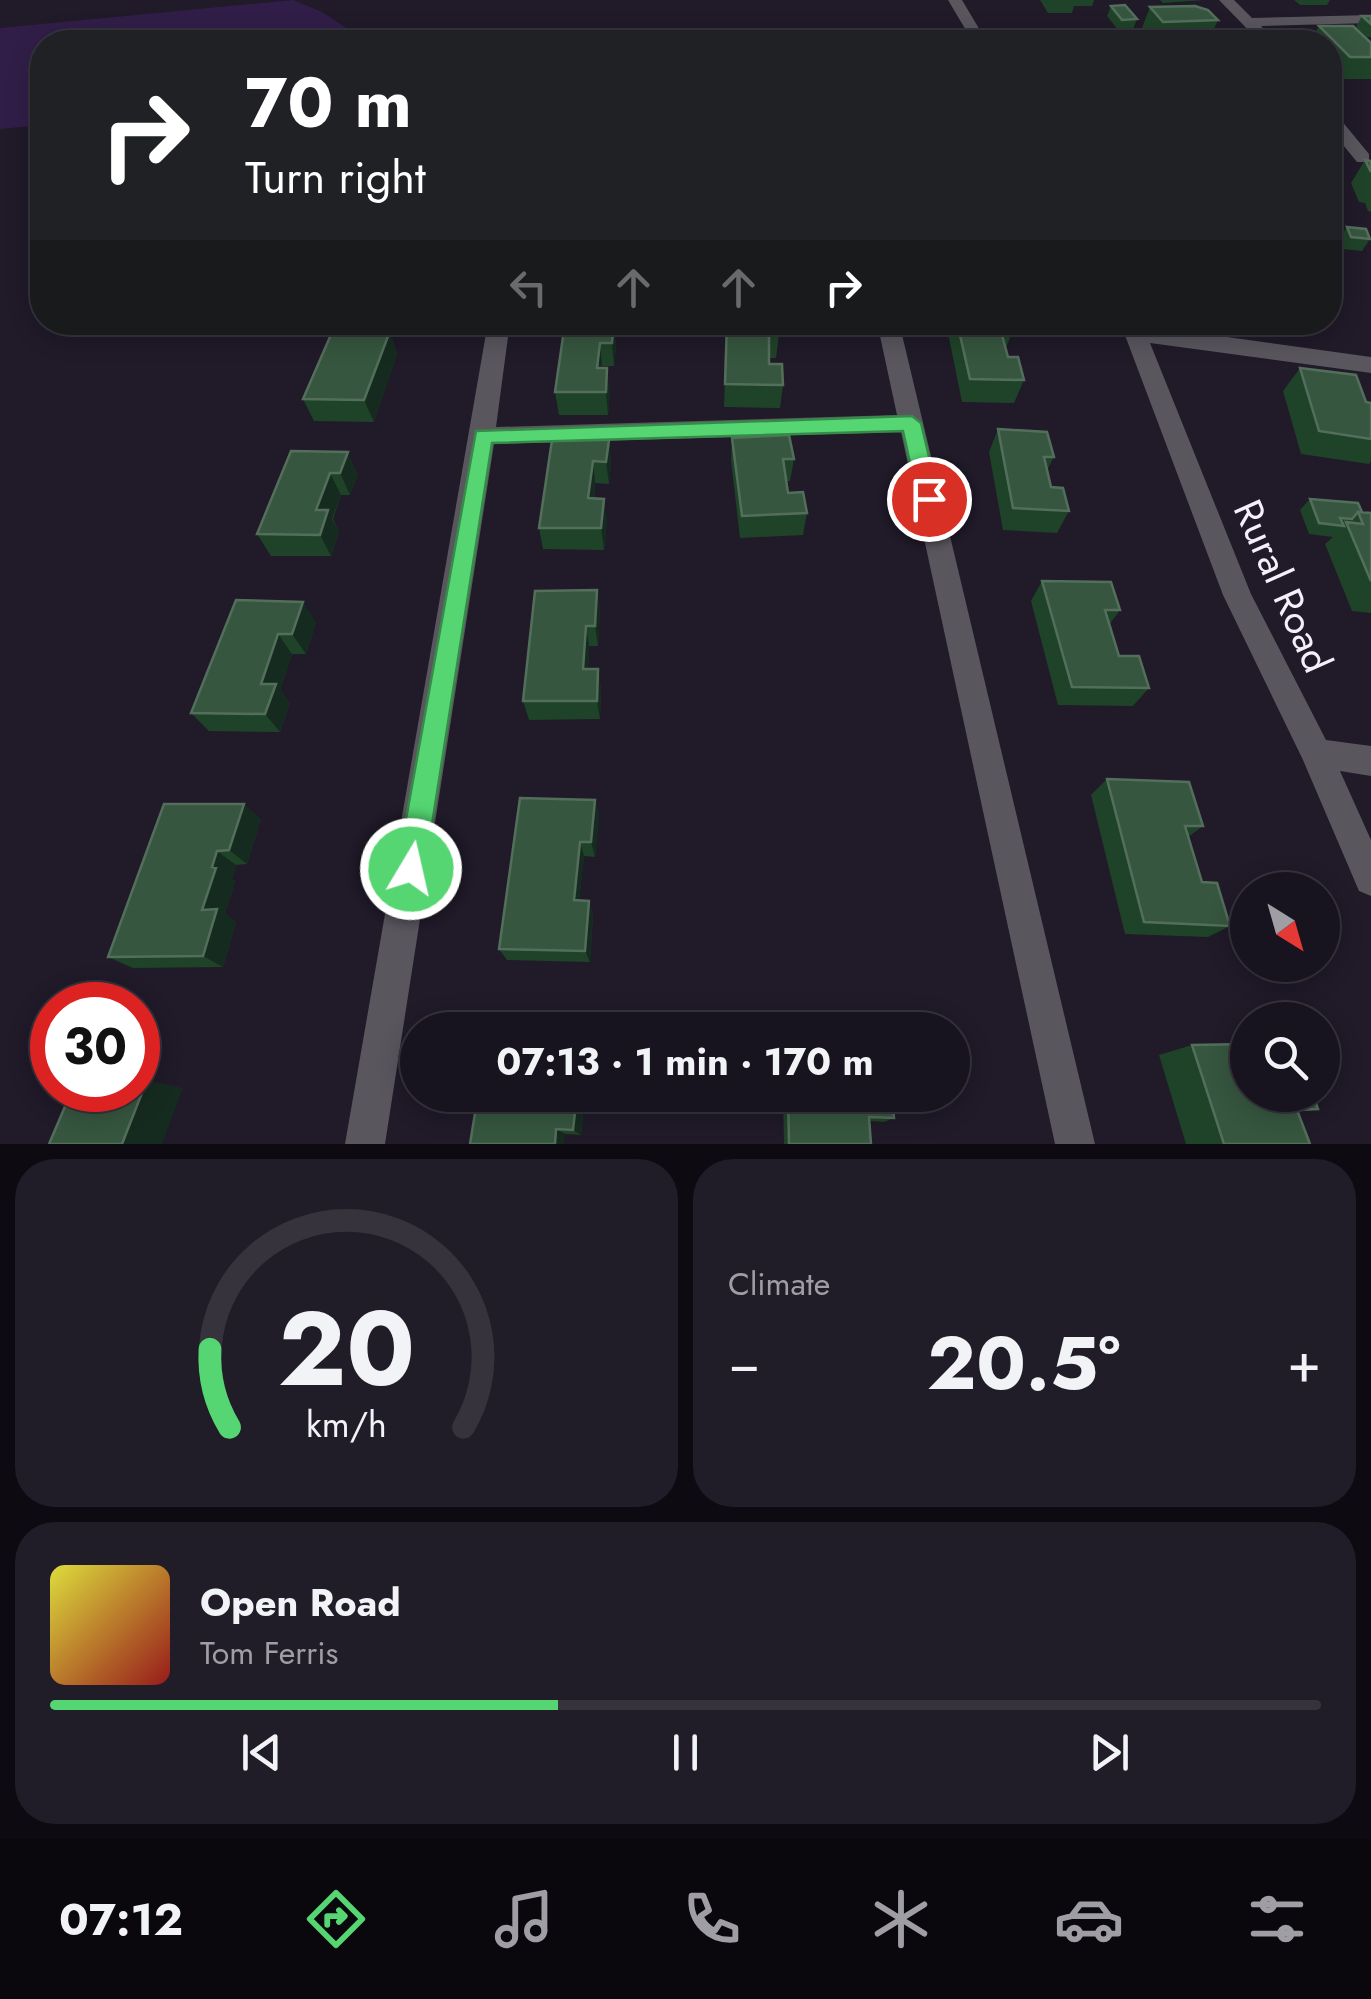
<!DOCTYPE html>
<meta charset="utf-8">
<style>
:root{--surface:#18141f;--page:#211d28;--text:#f1f3f6;--muted:#9f9ea4;--line:#36333d;--accent:#55d672}
body{margin:0;font-family:Jost,sans-serif;background:var(--page);color:var(--text);height:100vh;display:flex;flex-direction:column;font-size:38px;white-space:nowrap}
*{box-sizing:border-box;margin:0}
p{font-size:32px;color:var(--muted)}
.icon{flex:none;width:55px;height:55px;fill:none;stroke:currentColor;stroke-width:2;stroke-linecap:round;stroke-linejoin:round}
.map{position:relative;height:1144px;overflow:hidden}
.sheet{display:flex;flex-direction:column;gap:15px;padding:15px;background:#0d0b11;flex:1}
.sheet>*{flex:none}
.hud{position:absolute;left:30px;top:30px;width:1312px;height:305px;border-radius:40px;box-shadow:0 5px 25px #0003,0 0 0 2px var(--line);background:#202124;color:#fff;overflow:hidden}
.needle{width:65px;rotate:143deg}
.tools{position:absolute;left:1230px;top:872px;display:grid;gap:20px}
.tools a{display:grid;place-items:center;width:110px;height:110px;border-radius:50%;background:var(--surface);box-shadow:0 5px 25px #0003,0 0 0 2px var(--line);font-size:50px}
.speed{position:absolute;left:30px;top:982px;display:flex;gap:20px;font-size:50px;font-weight:700;text-align:center}
.speed>*{display:grid;place-content:center;width:130px;height:130px;border-radius:50%;background:var(--surface);box-shadow:0 5px 25px #0003,0 0 0 2px var(--line);line-height:1}
.speed .limit{border:15px solid #d22;background:#fff;color:#111}
.pin{position:absolute;display:grid;place-items:center;width:85px;height:85px;color:#fff;margin:-42px;border:5px solid #fff;border-radius:50%;box-shadow:0 2px 10px #0007}
.me{position:absolute;width:110px;margin:-55px;rotate:9deg;stroke-linejoin:round;filter:drop-shadow(0 0 8px #0008)}
.turn{display:flex;align-items:center;gap:35px;height:210px;padding:0 50px;font-size:45px}
.turn .icon{width:130px;height:130px;stroke-width:2.5}
.turn b{display:block;font-size:70px;line-height:85px}
.lanes{display:flex;align-items:center;height:95px;padding:0 50px;background:#0003;justify-content:center;gap:50px;direction:ltr}
.lanes .off{opacity:.35}
.big{font-size:75px;font-weight:700;line-height:1.1}
.sheet .tile{flex:1;display:flex;flex-direction:column;justify-content:center;gap:15px;min-width:0;padding:0 35px;border-radius:40px;background:var(--page)}
.sheet .dial{align-items:center;gap:0}
.dial svg{height:260px;overflow:visible;fill:none;stroke:var(--line);stroke-width:7;stroke-linecap:round;text-anchor:middle}
.dial text{fill:var(--text);stroke:none}
.song{display:flex;align-items:center;gap:30px}
.cover{width:120px;height:120px;border-radius:15px;background:linear-gradient(135deg,hsl(60 70% 55%),hsl(0 70% 35%))}
.played{height:10px;border-radius:5px;background:linear-gradient(90deg,var(--accent) 40%,var(--line) 40%)}
.keys{display:flex;justify-content:space-around;direction:ltr}
.heat{display:flex;justify-content:space-between;align-items:center;font-size:55px;direction:ltr}
.sheet .tiles{flex:1;display:grid;gap:15px;grid-template-columns:1fr 1fr}
.tile:last-child{grid-column:span 2}
.trip{position:absolute;left:400px;top:1012px;width:570px;height:100px;border-radius:50px;background:var(--surface);box-shadow:0 5px 25px #0003,0 0 0 2px var(--line);font-weight:700;line-height:100px;text-align:center}
.tab-bar{display:flex;height:160px;justify-content:space-around;align-items:center;background:#0a080c;color:var(--muted)}
.tab-bar .icon{width:70px;height:70px}
.tab-bar .active{color:var(--accent)}
.tab-bar b{font-size:45px;color:var(--text)}
.map>svg:first-child{display:block}
.green{fill:#311e48}
.lines{fill:none;stroke-linecap:round;stroke-linejoin:round}
.minor{fill:#59565e;fill-rule:evenodd}
.wall{fill:#1f4328}
.shaded-wall{fill:#162b1f}
.building{fill:#36563f;stroke:#546e5c;stroke-width:2.5}
.route{fill:#55d672;stroke:#378b4a;stroke-width:2.5}
.labels{text-anchor:middle;stroke-width:8;stroke-linejoin:round;paint-order:stroke}
.street-label{font-size:40px;fill:#f4f0fb;stroke:#201a29}
</style>
<div class="map">
<svg width="1371" height="1144" viewBox="0 0 1371 1144">
<rect width="100%" height="100%" fill="#201a29"/>
<path class="green" d="M293,0l29,12 35,23 -4,7h-311v83l-42,4v-101z"/>
<g class="lines">
<path class="minor" d="M948,0h14l25,42h-14z
M1219,0h15l18,18 119,-3v8l-110,3 15,16h-16z
M1330,113l6,1 33,40v8h-12l-27,-33z
M345,322h66c-14,11 -47,12 -65,8z
M488,322h22l-14,105 401,-12 -20,-93h22l196,822h-40l-154,-712 -407,12 -109,700h-40z
M1120,322l251,35v16l-221,-30 101,251 75,146 45,6v30l-31,-5 31,69v56l-12,-5 -56,-131 -80,-165z"/>
</g>
<path class="wall" d="M1040,0h54l-2,6h-18l-2,7h-24z
M1160,0h44l-41,3z
M1294,0h36l-3,5h-27z
M1111,6l26,13 -4,11h-15l-11,-14z
M1150,7l68,13 -6,13 49,9h-107l-12,-14z
M1362,16h9v21h-4l-11,-10z
M1319,26l52,17v36h-33l-8,-8v-29h-20z
M1365,160l6,1v51l-3,-1 -3,-8 -6,-1 -8,-19z
M1347,227l23,12 -8,12 -19,-2 -4,-10z
M727,322l52,13 -3,23h-7v6l14,21 -3,23 -56,-1z
M951,322h56l4,13 -5,13 2,9 16,23 -10,23 -52,-1 -14,-69z
M614,323l2,23 -2,20h-12v2l8,23 -2,24h-49l-4,-23z
M390,331l7,23 -23,68 -60,-1 -11,-22z
M1300,368l66,34 5,1v58l-2,3 -68,-10 -18,-63z
M998,429l56,28 -7,13 4,17 18,24 -12,22 -54,-3 -14,-78z
M732,438l62,21 -4,22h-3l1,12 19,20 -4,22 -63,3 -9,-78z
M609,440l2,23 -2,21 -14,-1 -1,15 13,22 -3,30 -61,-1 -4,-21z
M291,451l67,23 -8,21h-9l-8,24 6,13 -8,24h-60l-14,-22z
M1310,499l52,13 9,1v100l-19,-2 -27,-67 8,-7 -24,-3 -9,-24z
M1042,581l78,29 -11,15 10,31 30,32 -16,18 -75,-1 -27,-104z
M597,590l3,20 -2,36h-9l-1,23h10l3,19 -1,31 -71,1 -6,-19z
M236,600l80,22 -10,32h-14l-12,36 10,13 -10,29 -71,-1 -18,-18z
M1107,779l96,47 -15,11 14,45 28,44 -22,11 -83,-3 -34,-139z
M595,800l4,16 -4,41 -11,-1 -5,45 14,13 -3,48 -83,-2 -8,-11z
M164,804l97,15 -14,45 -11,1 -4,14 3,2 -10,33 11,8 -13,45 -90,1 -25,-11z
M1192,1045l126,64 -20,3 12,32h-124l-27,-89z
M478,1095h107l-4,40 -16,-1z
M783,1095h109l2,23 -10,4 -14,-1 1,23h-87z"/>
<path class="shaded-wall" d="M614,323l2,23 -2,20 -2,-23z
M390,331l7,23 -23,68 -10,-22z
M600,343l2,23 -2,25 -3,-23z
M607,368l3,23 -2,24 -2,-23z
M609,440l2,23 -2,21 -3,-22z
M348,452l10,22 -8,21 -10,-22z
M593,461l2,22 -4,37 -3,-22z
M330,473l11,22 -9,24 7,13 -8,24 -11,-21 -4,-25z
M604,499l3,21 -3,30 -3,-22z
M597,590l3,20 -2,36 -3,-20z
M303,602l13,20 -10,32 -14,-20z
M586,626l3,20 -2,42 -4,-19z
M278,634l14,20 -12,36 10,13 -10,29 -15,-18 -4,-30z
M598,669l3,19 -1,31 -3,-18z
M595,800l4,16 -4,41 -4,-15z
M244,804l17,15 -14,45 -18,-14z
M580,842l4,14 -6,57 -4,-13z
M217,851l19,14 -4,14 3,2 -10,33 11,8 -13,45 -20,-11 -1,-46z
M589,901l4,13 -3,48 -5,-11z
M147,1080l36,8 -21,56h-40z
M577,1095h8l-4,40 -8,-5z
M556,1129l9,5 -1,10h-9z"/>
<path class="building" d="M1125,5l12,14 -15,1 -11,-14z
M1195,6l13,4 10,10 -55,2 -13,-15z
M1362,16h9v8z
M1319,26h34l18,17v14h-21z
M1176,32l66,1 5,6h12l2,3h-78z
M1139,36l4,6h-47l-3,-4z
M1365,160l6,1v11z
M1347,227l19,2 4,10 -19,-2z
M727,322h52v13h-10v29h13l1,21 -58,-1z
M957,322h50l4,13h-9l6,22h10l6,23 -54,-1z
M565,323h49l-2,20h-12l-3,25h10l-1,24h-51z
M333,330l57,1 -26,69 -61,-1z
M1300,368l56,7 10,27 5,1v36l-52,-8z
M998,429l49,3 7,25h-10l7,30 12,1 6,23 -56,-3z
M789,435l5,24h-11l5,34 15,-1 4,21 -65,3 -10,-78z
M552,440h57l-3,22 -13,-1 -5,37 16,1 -3,29h-62z
M291,451l57,1 -8,21h-10l-14,37h12l-8,25 -63,-1z
M1310,499l48,4 4,9h-4l-6,7 -12,-1 4,8 -25,-3z
M1358,512l13,1v68l-25,-59 17,2z
M1042,581l69,1 9,28h-15l14,46h20l10,32 -77,-1z
M597,590l-2,36h-9l-3,43h15l-1,32h-74l12,-110z
M236,600l67,2 -11,32h-14l-17,50h15l-11,30 -74,-1z
M1107,779l82,3 14,44h-18l17,56 15,1 13,43 -86,-4z
M520,798l75,2 -4,42h-11l-6,58 15,1 -4,50 -86,-2z
M164,804h80l-15,46 -12,1 -5,16 4,1 -14,42 15,-1 -14,47 -95,1z
M1248,1044v51h65l5,14 -21,1 13,34h-86l-32,-99z
M138,1079l9,1 -25,64h-73l23,-54h66z
M478,1095h99l-4,35 -17,-1 -1,15h-85z
M788,1095h104l2,23 -25,-1 2,27h-82z"/>
<path class="route" d="M912,416l9,7 18,76 -10,8 -11,-8 -15,-68 -411,12 -67,426 -4,10 -10,4 -10,-4 -4,-10 79,-438z"/>
<g class="labels">
<g class="street-label">
<text transform="translate(1283 586) rotate(66)" y="14">Rural Road</text>
</g>
</g>
</svg>
<div class="tools">
<a><svg class="needle" viewBox="-14 -14 28 28"><path d="M0-13l5 13h-10z" fill="#e53935"/><path d="M0 13l5-13h-10z" fill="#9f9ea4"/></svg></a>
<a><svg class="icon" aria-label="search" viewBox="0 0 24 24"><circle cx="10" cy="10" r="6"/><path d="M15 15l6 6"/></svg></a>
</div>
<div class="speed"><div class="limit">30</div></div>
<div class="pin" style="left:929px;top:499px;background:#d93025"><svg class="icon" aria-label="arrive" viewBox="0 0 24 24"><path d="M6 21V4h12l-3 4 3 4H6"/></svg></div>
<svg class="me" style="left:411px;top:869px" viewBox="-20 -20 40 40"><circle r="17" fill="#55d672" stroke="#fff" stroke-width="3"/><path d="M0-11L8 9 0 5-8 9z" fill="#fff"/></svg>
<div class="trip">07:13 · 1 min · 170 m</div>
<div class="hud">
<div class="turn"><svg class="icon" aria-label="right" viewBox="0 0 24 24"><path d="M7 20v-9h11M14 6l5 5-5 5"/></svg><div><b>70 m</b>Turn right</div></div>
<div class="lanes"><svg class="icon off" aria-label="left" viewBox="0 0 24 24"><path d="M17 20v-9H6M10 6l-5 5 5 5"/></svg><svg class="icon off" aria-label="ahead" viewBox="0 0 24 24"><path d="M12 20V5M6 11l6-6 6 6"/></svg><svg class="icon off" aria-label="ahead" viewBox="0 0 24 24"><path d="M12 20V5M6 11l6-6 6 6"/></svg><svg class="icon" aria-label="right" viewBox="0 0 24 24"><path d="M7 20v-9h11M14 6l5 5-5 5"/></svg></div>
</div>
</div>
<section class="sheet">
<div class="tiles">
<div class="tile dial"><svg viewBox="0 0 100 80">
<path d="M14 69A42 42 0 1 1 86 69"/>
<path d="M14 69A42 42 0 0 1 8 45" stroke="#55d672"/>
<text x="50" y="56" font-size="32" font-weight="700">20</text>
<text x="50" y="72" font-size="11">km/h</text>
</svg></div>
<div class="tile"><p>Climate</p>
<div class="heat"><a>−</a><b class="big">20.5°</b><a>+</a></div>
</div>
<div class="tile">
<div class="song"><i class="cover"></i><div><b>Open Road</b><p>Tom Ferris</p></div></div>
<div class="played"></div>
<div class="keys"><svg class="icon" aria-label="previous" viewBox="0 0 24 24"><path d="M18 5L8 12l10 7zM5 5v14"/></svg><svg class="icon" aria-label="pause" viewBox="0 0 24 24"><path d="M8 5v14M16 5v14"/></svg><svg class="icon" aria-label="next" viewBox="0 0 24 24"><path d="M6 5l10 7-10 7zM19 5v14"/></svg></div>
</div>
</div>
</section>
<nav class="tab-bar">
<b>07:12</b>
<svg class="icon active" aria-label="directions" viewBox="0 0 24 24"><path d="M12 3l9 9-9 9-9-9zM9 14v-3h6M13 9l2 2-2 2"/></svg>
<svg class="icon" aria-label="music" viewBox="0 0 24 24"><path d="M9 18V5l10-2v13"/><circle cx="6" cy="18" r="3"/><circle cx="16" cy="16" r="3"/></svg>
<svg class="icon" aria-label="phone" viewBox="0 0 24 24"><path d="M5 4h4l2 5-3 2q2 4 5 5l2-3 5 2v4C11 20 4 13 5 4z"/></svg>
<svg class="icon" aria-label="climate" viewBox="0 0 24 24"><path d="M12 3v18M4 7l16 10M4 17L20 7"/></svg>
<svg class="icon" aria-label="car" viewBox="0 0 24 24"><path d="M5 17H2v-5l4-1 3-4h7l3 4 3 1v5h-3M9 17h6M6 11h13"/><circle cx="7" cy="17" r="2"/><circle cx="17" cy="17" r="2"/></svg>
<svg class="icon" aria-label="filters" viewBox="0 0 24 24"><path d="M4 7h16M4 17h16"/><circle cx="9" cy="7" r="2"/><circle cx="15" cy="17" r="2"/></svg>
</nav>
